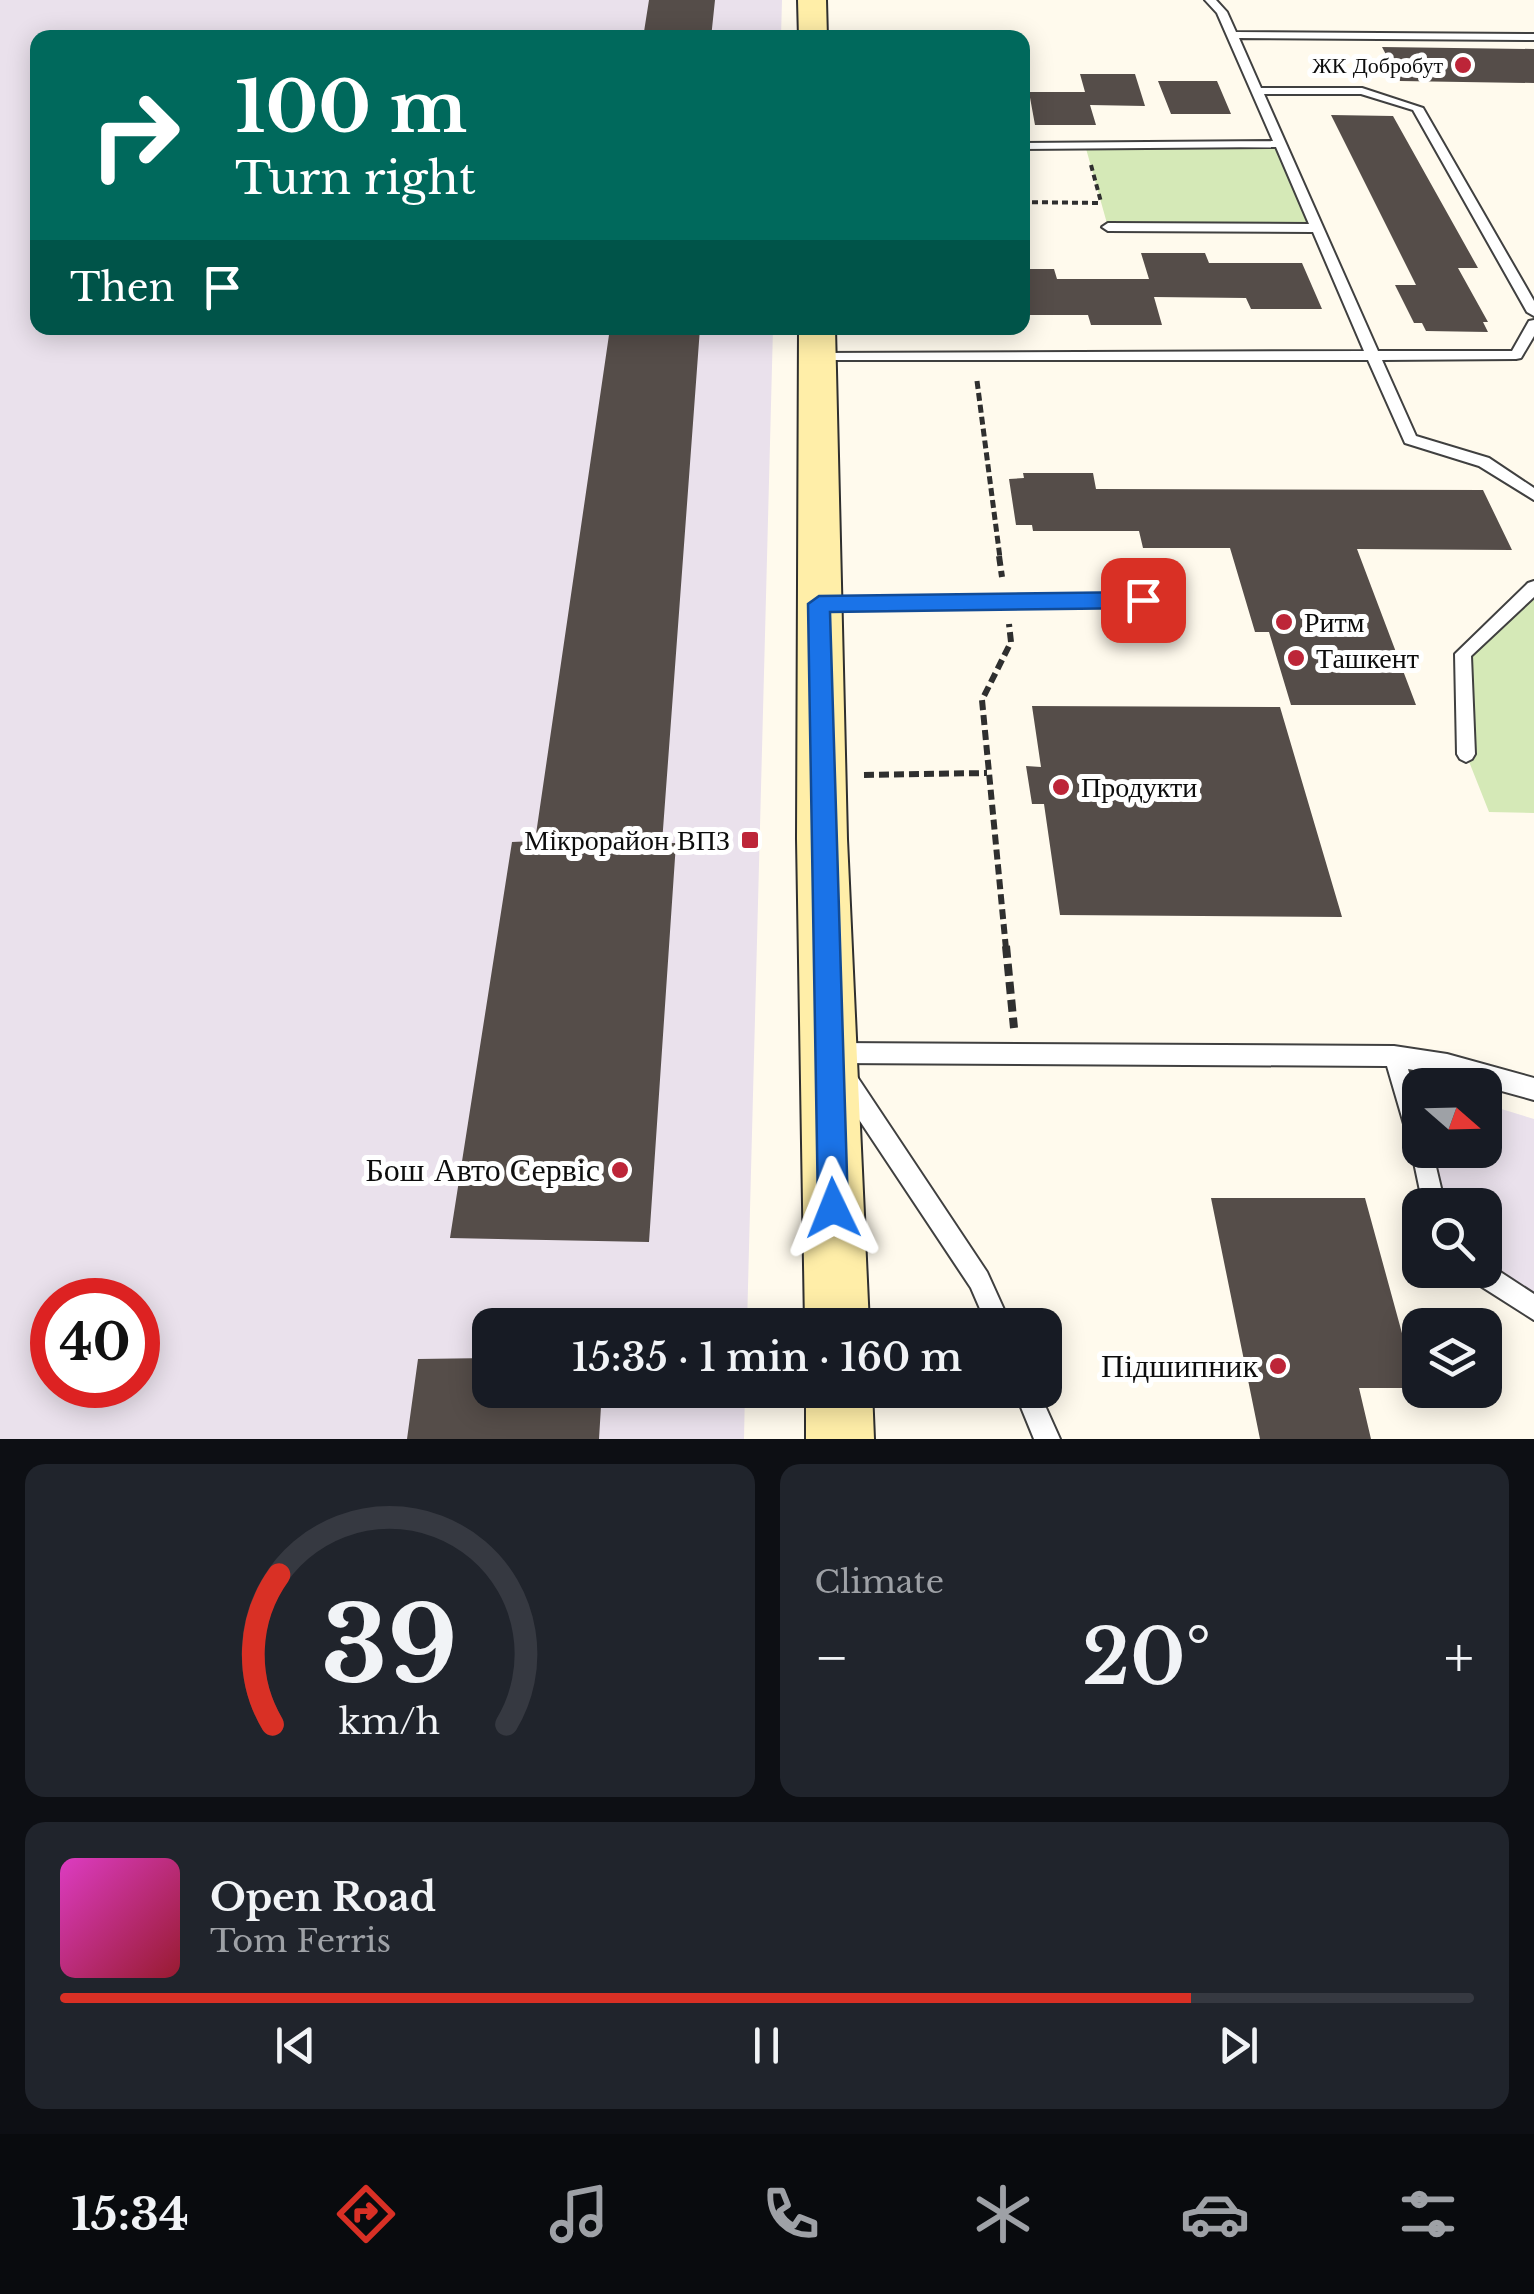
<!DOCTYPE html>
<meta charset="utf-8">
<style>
:root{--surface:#171b24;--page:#20242c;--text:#f1f3f6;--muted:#9ea1a6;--line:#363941;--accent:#d93025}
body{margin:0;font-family:"Libre Baskerville",serif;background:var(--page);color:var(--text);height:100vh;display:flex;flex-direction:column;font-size:38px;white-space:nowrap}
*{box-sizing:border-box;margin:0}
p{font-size:32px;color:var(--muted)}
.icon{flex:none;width:55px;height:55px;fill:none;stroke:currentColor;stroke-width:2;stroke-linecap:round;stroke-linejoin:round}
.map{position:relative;height:1439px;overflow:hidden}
.side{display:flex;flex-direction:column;gap:25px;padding:25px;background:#0d0f14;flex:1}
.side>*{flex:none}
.banner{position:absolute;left:30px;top:30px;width:1000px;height:305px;border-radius:20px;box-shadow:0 5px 25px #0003;background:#00695c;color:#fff;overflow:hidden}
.needle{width:65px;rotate:110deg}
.controls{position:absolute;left:1402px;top:1068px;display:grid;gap:20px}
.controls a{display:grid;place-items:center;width:100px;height:100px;border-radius:20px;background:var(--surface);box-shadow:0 5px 25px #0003;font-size:50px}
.speed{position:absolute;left:30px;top:1278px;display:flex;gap:20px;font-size:50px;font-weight:700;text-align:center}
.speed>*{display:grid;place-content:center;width:130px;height:130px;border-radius:50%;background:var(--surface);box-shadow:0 5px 25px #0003;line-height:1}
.speed .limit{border:15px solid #d22;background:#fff;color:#111}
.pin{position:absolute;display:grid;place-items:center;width:85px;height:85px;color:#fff;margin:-42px;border-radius:20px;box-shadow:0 5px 15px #0006}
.me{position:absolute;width:110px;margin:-55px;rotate:358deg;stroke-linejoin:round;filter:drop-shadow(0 0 8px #0008)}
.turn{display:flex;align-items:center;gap:35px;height:210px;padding:0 40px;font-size:45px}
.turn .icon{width:130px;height:130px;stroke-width:2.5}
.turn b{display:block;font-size:70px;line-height:85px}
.then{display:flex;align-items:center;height:95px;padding:0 40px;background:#0003;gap:20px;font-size:38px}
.big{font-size:75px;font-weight:600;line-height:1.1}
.side .widget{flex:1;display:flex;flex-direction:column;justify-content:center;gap:15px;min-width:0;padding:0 35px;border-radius:20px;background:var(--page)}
.side .dial{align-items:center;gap:0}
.dial svg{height:260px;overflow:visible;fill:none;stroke:var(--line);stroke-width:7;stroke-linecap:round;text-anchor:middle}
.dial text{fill:var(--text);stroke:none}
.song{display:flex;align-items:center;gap:30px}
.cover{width:120px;height:120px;border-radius:15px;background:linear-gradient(135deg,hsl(310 70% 55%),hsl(350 70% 35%))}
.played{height:10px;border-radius:5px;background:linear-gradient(90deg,var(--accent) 80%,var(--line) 80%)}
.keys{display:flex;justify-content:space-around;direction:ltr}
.heat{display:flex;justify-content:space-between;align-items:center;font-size:55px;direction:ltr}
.side .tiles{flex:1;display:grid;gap:25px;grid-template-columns:1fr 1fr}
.widget:last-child{grid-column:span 2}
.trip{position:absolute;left:472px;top:1308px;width:590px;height:100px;border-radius:20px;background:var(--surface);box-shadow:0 5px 25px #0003;font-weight:600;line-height:100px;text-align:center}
.menu{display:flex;height:160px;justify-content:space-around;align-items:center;background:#090b0e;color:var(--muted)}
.menu .icon{width:70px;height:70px}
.menu .active{color:var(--accent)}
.menu b{font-size:45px;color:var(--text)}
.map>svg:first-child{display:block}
.industrial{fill:#eae1ec;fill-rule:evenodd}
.green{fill:#d5e9b7}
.building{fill:#554d49}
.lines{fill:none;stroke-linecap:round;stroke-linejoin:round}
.lane-casing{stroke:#404040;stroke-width:4}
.secondary-casing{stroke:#2f2f2f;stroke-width:4}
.path-far3{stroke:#2f2f2f;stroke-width:4;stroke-dasharray:6 4;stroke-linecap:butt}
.path-far2{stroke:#2f2f2f;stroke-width:5;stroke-dasharray:8 4;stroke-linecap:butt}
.path-far1{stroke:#2f2f2f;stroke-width:6;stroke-dasharray:10 5;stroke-linecap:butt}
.path{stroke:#2f2f2f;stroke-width:8;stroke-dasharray:12 6;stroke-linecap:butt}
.lane{fill:#fff;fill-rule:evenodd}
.secondary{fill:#ffeea8;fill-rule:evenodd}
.route{fill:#1a73e8;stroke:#114b97;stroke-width:2.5}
.poi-dot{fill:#bd2538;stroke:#fff;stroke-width:4}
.labels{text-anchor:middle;stroke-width:10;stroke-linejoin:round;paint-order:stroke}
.far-poi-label{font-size:22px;fill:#0d0d0d;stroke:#fff;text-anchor:end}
.poi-label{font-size:28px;fill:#0d0d0d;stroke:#fff;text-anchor:start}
.near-poi-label{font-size:32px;fill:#0d0d0d;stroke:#fff;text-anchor:end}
</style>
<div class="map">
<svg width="1534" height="1439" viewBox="0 0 1534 1439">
<rect width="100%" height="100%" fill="#fffaed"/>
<path class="industrial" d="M0,0h782l-1,37 -743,1v290h735l-26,997h-257v65h255l-1,49h-744zM52,1300h86v85h-86z
M1485,1104l49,15v189l-49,-38v-65h-51l-13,-55h64z"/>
<path class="green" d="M1280,144l37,84 -209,-1 -23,-82z
M1534,587v226l-45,-1 -23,-58 -3,-100z"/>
<path class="building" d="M649,0h66l-4,38h-68z
M1382,47l152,2v34l-134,-2z
M1080,74h55l10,32 -55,-1 6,20h-61l-6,-33h56z
M1158,81h59l14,33h-60z
M1331,115l62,1 85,152h-20l30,54h-5l5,10 -62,-1 -4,-8h-8l-19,-38h21z
M1141,253h64l4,10h93l20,46h-71l-5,-11 -92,-1 8,28h-71l-3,-10h-66v-46h32l3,10h92z
M610,328h90l-38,515h14l-27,399 -199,-4 62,-396 23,-1z
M1023,473h70l3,16 387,1 29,60 -155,-1 59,156h-125l-22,-73h-14l-25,-84h-87l-4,-17h-106l-1,-6h-16l-7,-46 15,-1z
M1032,706l248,1 62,210 -282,-2 -16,-111h-12l-6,-38 15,1z
M1211,1198h154l52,190h-58l12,51h-111z
M490,1358v32h112l-3,49h-192l11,-80z"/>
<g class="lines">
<defs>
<path id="lane" d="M1205,0h11l11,12 9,20 298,2v6l-295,-2 22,50h101l61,20 111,193v15l-7,-4 -114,-202 -52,-16h-97l114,257h134l17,-30 5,-1v16l-13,22 -5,1 -134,1 34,76 73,22 45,30v12l-55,-34 -74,-23 -37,-83h-556v-6l5,-1 547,-2 -51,-119 -205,-1 -6,-4 6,-4 201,1 -33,-77 -254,2v-6l251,-2 -56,-128z
M1534,581v16l-63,59 4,98 -3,5 -6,3 -6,-3 -3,-5 -2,-100 73,-71z
M1143,594l8,6 -8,6 -323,4 -8,-6 8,-6z
M834,1043l560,3 53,8 87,24v22l-87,-24 -39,-7 12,39v42h12l13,55h-22l-12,-57 -24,-82 -553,-3 -7,-3 -3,-7 3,-7z
M848,1072l8,3 131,197 24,53h-24l-16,-37 -131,-197 -3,-8 3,-8z
M1485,1262l49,32v26l-66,-42 -4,-8h21z
M1014,1390h24l22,49h-26z"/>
<path id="secondary" d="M798,0h28l1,38h-28z
M799,328h36l12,511 22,486h-64l-8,-486z
M806,1390h66l2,49h-68z"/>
</defs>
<use href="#lane" class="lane-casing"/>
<use href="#secondary" class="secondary-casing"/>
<path class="path-far3" d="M1091,165l10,37
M1022,202l79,1"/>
<path class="path-far2" d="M977,381l23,177"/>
<path class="path-far1" d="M999,556l3,21
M864,775l123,-2
M1006,949l-24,-249 29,-58 -2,-18"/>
<path class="path" d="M1006,946l8,82"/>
<use href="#lane" class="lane"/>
<use href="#secondary" class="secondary"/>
</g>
<path class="route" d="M1143,592l11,8 -11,8 -313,4 18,596 -5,11 -10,4 -10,-4 -5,-11 -10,-604 11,-8z"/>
<g class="poi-dot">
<circle cx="1463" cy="65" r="10"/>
<circle cx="1284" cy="622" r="10"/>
<circle cx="1296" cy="658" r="10"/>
<circle cx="1061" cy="787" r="10"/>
<rect x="740" y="830" width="20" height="20" rx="5"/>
<circle cx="620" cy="1170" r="10"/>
<circle cx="1278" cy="1366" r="10"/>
</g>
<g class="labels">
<g class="far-poi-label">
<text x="1443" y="73">ЖК Добробут</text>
</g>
<g class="poi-label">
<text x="1304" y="632">Ритм</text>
<text x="1316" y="668">Ташкент</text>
<text x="1081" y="797">Продукти</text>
<text x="730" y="850" text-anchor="end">Мікрорайон ВПЗ</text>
</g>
<g class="near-poi-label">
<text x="600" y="1181">Бош Авто Сервіс</text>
<text x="1258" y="1377">Підшипник</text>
</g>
</g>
</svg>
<div class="controls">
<a><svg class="needle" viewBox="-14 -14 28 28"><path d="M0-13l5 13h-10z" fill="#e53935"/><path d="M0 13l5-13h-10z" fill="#9ea1a6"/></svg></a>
<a><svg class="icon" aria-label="search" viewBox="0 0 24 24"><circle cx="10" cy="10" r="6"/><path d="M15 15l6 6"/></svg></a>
<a><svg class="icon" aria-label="layers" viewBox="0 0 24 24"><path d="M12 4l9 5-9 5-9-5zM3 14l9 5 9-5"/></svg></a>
</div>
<div class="speed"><div class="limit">40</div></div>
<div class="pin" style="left:1143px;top:600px;background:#d93025"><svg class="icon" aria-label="arrive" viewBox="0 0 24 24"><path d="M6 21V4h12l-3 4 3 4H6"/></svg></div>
<svg class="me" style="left:833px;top:1208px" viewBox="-20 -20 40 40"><path d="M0-17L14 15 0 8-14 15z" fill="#1a73e8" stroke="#fff" stroke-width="4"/></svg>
<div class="trip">15:35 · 1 min · 160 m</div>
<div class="banner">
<div class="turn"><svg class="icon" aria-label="right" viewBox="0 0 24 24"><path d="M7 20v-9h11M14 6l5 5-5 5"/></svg><div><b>100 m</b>Turn right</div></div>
<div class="then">Then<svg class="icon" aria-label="arrive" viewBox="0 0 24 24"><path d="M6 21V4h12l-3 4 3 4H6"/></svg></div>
</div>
</div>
<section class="side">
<div class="tiles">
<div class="widget dial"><svg viewBox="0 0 100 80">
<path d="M14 69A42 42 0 1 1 86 69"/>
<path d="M14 69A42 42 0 0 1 16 23" stroke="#d93025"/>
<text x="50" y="56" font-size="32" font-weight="700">39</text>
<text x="50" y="72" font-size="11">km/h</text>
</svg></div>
<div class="widget"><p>Climate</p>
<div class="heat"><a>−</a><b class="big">20°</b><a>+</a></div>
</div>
<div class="widget">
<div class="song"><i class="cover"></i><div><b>Open Road</b><p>Tom Ferris</p></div></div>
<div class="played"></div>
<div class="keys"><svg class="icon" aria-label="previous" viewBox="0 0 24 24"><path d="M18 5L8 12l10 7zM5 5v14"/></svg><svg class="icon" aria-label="pause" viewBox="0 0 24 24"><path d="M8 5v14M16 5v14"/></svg><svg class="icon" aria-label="next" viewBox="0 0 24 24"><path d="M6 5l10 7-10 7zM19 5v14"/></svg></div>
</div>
</div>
</section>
<nav class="menu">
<b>15:34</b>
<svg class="icon active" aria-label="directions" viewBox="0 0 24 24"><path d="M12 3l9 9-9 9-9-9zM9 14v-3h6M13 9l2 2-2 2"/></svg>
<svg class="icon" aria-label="music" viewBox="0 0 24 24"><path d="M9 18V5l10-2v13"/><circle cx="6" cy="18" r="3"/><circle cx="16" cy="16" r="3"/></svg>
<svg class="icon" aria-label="phone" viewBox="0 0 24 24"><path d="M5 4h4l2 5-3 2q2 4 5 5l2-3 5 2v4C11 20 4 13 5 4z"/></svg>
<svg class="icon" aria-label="climate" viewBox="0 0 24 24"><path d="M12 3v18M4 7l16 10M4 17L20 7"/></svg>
<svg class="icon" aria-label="car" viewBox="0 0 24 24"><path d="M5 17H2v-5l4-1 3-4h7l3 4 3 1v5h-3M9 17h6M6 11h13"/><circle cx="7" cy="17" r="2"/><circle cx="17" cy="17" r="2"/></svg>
<svg class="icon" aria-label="filters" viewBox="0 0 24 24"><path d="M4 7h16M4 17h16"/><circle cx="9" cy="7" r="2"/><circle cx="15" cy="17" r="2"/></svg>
</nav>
